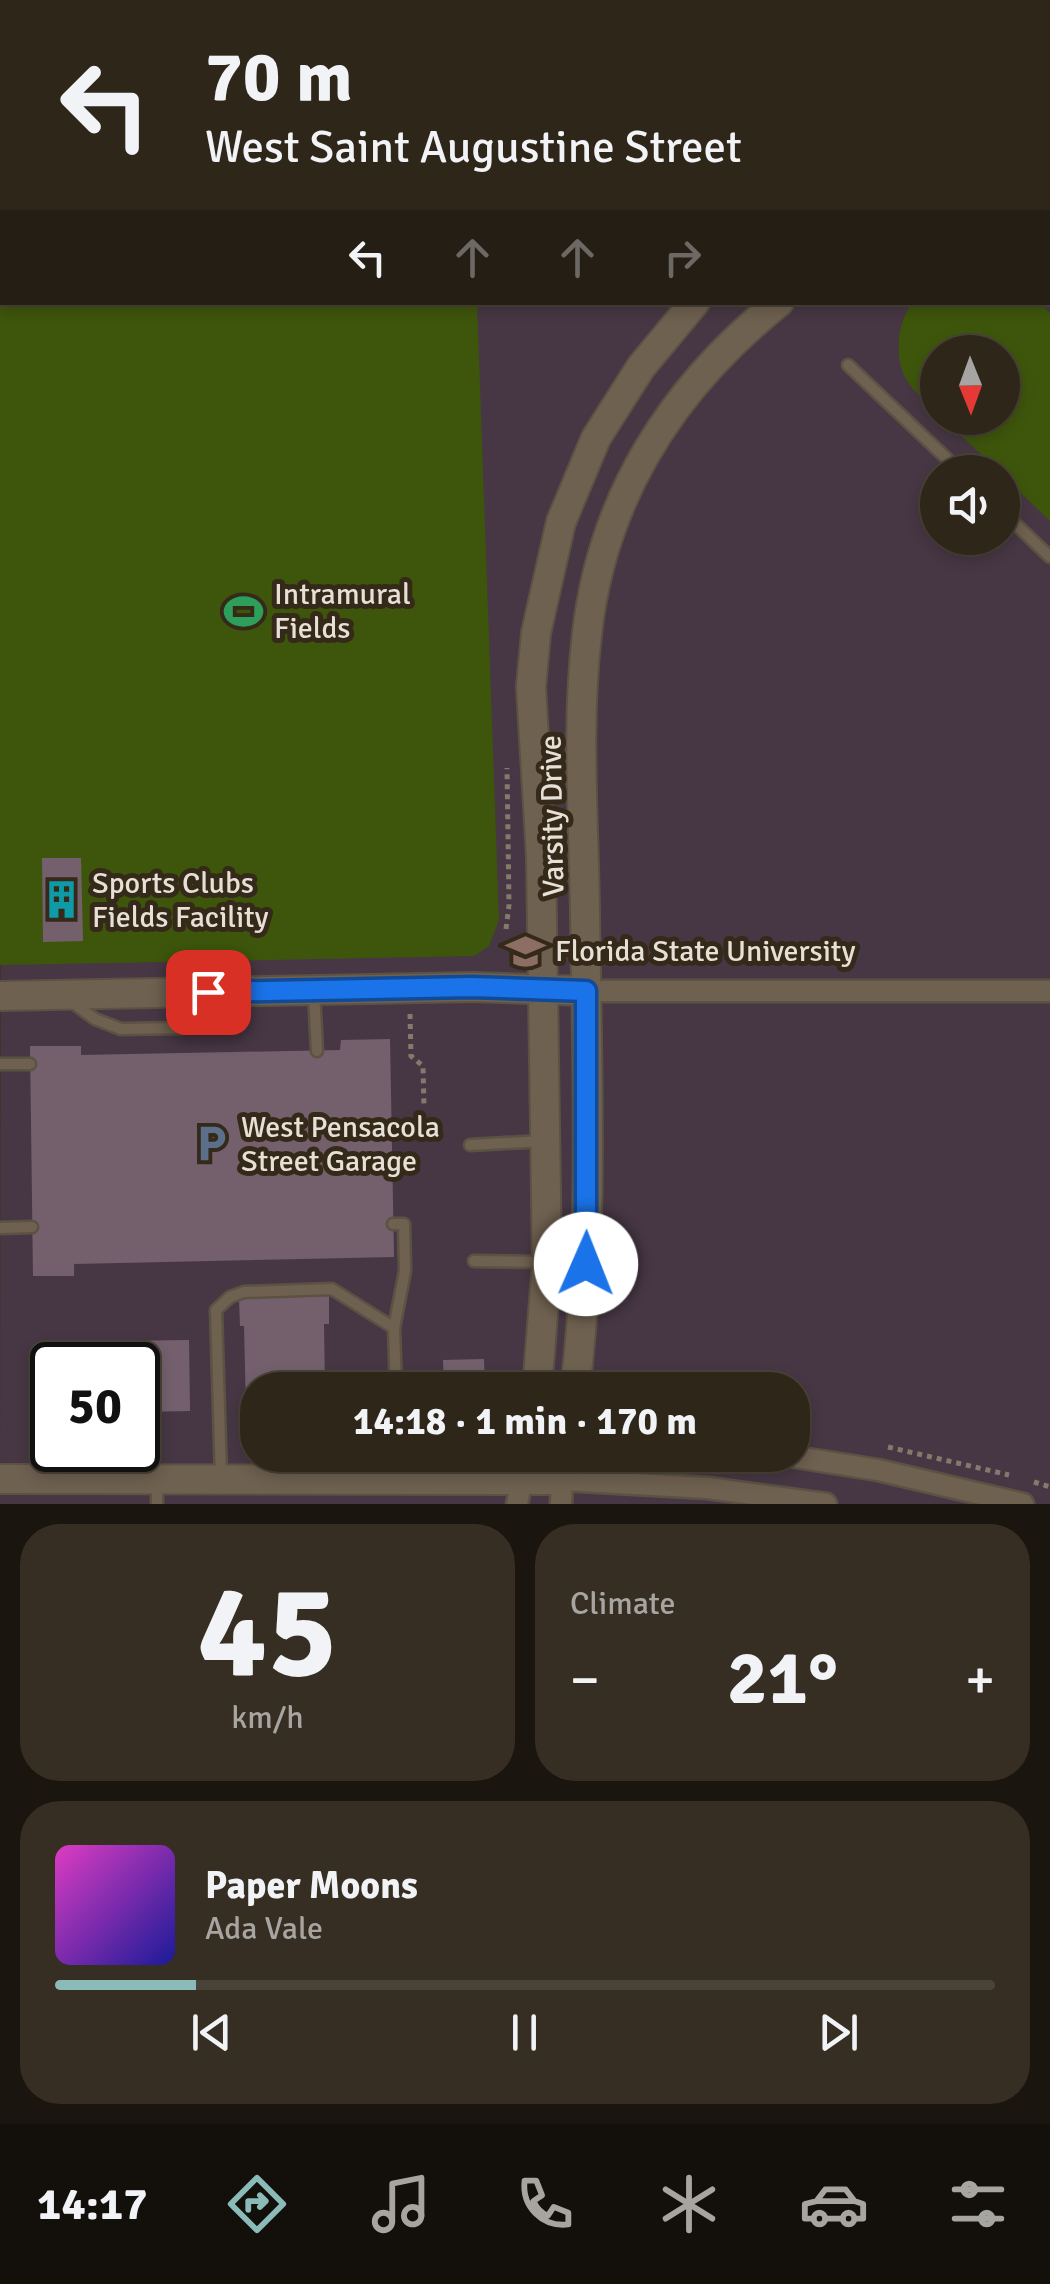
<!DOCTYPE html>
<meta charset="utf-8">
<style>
:root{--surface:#2f261a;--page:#372e23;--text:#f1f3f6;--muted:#a7a5a2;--line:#4a4339;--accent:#8bbbb9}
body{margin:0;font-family:Signika,sans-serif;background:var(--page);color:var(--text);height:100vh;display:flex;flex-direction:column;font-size:38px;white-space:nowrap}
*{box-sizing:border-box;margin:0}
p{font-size:32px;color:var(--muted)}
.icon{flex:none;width:55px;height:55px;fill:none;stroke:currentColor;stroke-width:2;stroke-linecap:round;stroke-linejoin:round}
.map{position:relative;height:1504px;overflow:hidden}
.panel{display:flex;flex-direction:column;gap:20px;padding:20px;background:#1a150e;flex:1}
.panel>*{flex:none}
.top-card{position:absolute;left:0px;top:0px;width:1050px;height:305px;box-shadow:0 5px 15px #0003,0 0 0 2px var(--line);background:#2f261a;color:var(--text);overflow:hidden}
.needle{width:65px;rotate:179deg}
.controls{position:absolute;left:920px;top:335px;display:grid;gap:20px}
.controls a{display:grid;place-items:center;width:100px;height:100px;border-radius:50%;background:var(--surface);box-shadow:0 5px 15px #0003,0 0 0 2px var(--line);font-size:50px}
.speed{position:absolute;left:30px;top:1342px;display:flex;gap:20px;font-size:50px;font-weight:700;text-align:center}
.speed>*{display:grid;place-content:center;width:130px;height:130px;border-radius:50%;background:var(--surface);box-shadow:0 5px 15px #0003,0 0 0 2px var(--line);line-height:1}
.speed .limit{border:5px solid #111;border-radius:15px;background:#fff;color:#111}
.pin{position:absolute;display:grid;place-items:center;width:85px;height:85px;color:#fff;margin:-42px;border-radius:20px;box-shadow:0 5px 15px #0006}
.me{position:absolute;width:110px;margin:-55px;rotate:1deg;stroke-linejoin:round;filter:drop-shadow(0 0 8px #0008)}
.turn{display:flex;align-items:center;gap:35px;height:210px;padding:0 40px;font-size:45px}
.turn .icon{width:130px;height:130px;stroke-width:2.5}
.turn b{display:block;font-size:70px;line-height:85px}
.lanes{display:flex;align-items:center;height:95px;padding:0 40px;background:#0003;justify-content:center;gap:50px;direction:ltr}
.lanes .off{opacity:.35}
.big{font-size:75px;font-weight:700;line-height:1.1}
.panel .widget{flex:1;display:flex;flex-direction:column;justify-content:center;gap:15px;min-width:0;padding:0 35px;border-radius:40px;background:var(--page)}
.panel .dial{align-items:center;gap:0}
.dial b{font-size:130px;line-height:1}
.song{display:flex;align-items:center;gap:30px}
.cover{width:120px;height:120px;border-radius:15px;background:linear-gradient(135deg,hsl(310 70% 55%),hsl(240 70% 35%))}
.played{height:10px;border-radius:5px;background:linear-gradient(90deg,var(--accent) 15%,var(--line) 15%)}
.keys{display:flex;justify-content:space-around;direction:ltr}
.heat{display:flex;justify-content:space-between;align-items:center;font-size:55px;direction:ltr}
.panel .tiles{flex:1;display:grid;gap:20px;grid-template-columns:1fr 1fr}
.widget:last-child{grid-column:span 2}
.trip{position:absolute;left:240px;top:1372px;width:570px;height:100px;border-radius:40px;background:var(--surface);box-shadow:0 5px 15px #0003,0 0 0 2px var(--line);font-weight:700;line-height:100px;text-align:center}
.menu{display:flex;height:160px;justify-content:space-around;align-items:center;background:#130f0a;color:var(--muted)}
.menu .icon{width:70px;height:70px}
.menu .selected{color:var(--accent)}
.menu b{font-size:45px;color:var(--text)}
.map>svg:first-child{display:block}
.education{fill:#473744;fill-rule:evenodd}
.green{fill:#3e560c}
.building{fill:#74606d}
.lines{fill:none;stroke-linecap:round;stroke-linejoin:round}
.lane-casing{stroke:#5c5244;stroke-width:15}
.street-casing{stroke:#5c5244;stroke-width:25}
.secondary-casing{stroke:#5c5244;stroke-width:32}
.path{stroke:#847a6c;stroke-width:5;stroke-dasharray:5 5;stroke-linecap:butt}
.lane{stroke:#6f6150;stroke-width:10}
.street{stroke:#6f6150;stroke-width:20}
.secondary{stroke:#6f6150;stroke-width:28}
.route-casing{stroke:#114b97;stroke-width:25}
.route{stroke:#1a73e8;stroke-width:18}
.labels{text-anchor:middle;stroke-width:10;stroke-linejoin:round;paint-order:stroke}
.poi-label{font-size:30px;fill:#e7e0d6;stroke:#352919;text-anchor:start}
.street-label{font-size:30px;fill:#e7e0d6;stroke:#352919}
</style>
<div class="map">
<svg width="1050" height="1504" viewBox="0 0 1050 1504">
<rect width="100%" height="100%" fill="#3f3323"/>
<path class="education" d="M2,184v118h1046l2,-97v1299h-1050zM938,352h64v66h-64zM938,472h64v66h-64zM52,1365h86v85h-86zM258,1390h534v65h-534z"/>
<path class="green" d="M0,207l2,95 475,1 22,617 -10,26 -15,10 -474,9z
M1037,302l13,11v208l-107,-103h59v-66h-64l-1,60c-9,-9 -22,-19 -29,-30 -15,-22 -11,-59 4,-79z"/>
<path class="building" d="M42,858h39l2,83 -40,1z
M390,1039l4,218 -320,7v12h-41l-3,-230h51v9l259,-5 1,-10z
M329,1296v28h-5l1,66h-67v48h-18v-27l6,-1 -2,-84h-4l-1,-28z
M189,1340l1,71 -52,1v-47h-86v48l-9,1 -1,-72z
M484,1359l1,31h-41l-1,-30z"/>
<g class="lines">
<defs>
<path id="lane" d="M977,0l1,2
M55,2v-2
M1048,35h2
M1048,278l2,2
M848,365l113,107
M1002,511l48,46
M314,992l3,59
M69,1000l26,19 26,10 59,-1 24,-7 31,-23
M0,1064h30
M470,1145l73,-4
M393,1224h11l1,47 -11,57 2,62
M0,1228l32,-1
M474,1261l69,1
M397,1455v23
M221,1478l-5,-168 14,-13 14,-5 88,-3 62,39
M157,1481v23"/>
<path id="street" d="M586,991h464
M783,1455l95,15 145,34
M517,1504l5,-25
M561,1504l1,-24 146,8 118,16"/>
<path id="secondary" d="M922,0l1,2
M887,2l1,-2
M1048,79h2
M1048,122h2
M0,152h2
M1048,169h2
M1048,191l2,-1
M0,996l472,-9 114,4
M537,1390l10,-128 -6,-406 -10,-169 5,-54 25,-111 35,-84 45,-71 54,-65
M575,1390c19,-158 12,-318 10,-476 -1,-93 -9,-188 2,-280 15,-137 86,-247 192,-332
M0,1479l562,1 4,-25"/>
</defs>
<use href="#lane" class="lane-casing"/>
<use href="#street" class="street-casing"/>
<use href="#secondary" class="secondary-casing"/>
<path class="path" d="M754,0l6,2
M855,2l1,-2
M506,929l3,-24 -2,-137
M410,1014l1,42 12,10 1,41
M888,1447l121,28
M1034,1482l16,5"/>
<use href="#lane" class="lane"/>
<use href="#street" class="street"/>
<use href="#secondary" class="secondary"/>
</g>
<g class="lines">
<defs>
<path id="route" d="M208,992l264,-5 114,4v273"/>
</defs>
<use href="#route" class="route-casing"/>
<use href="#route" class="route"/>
</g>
<defs>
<symbol id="stadium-bare" viewBox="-9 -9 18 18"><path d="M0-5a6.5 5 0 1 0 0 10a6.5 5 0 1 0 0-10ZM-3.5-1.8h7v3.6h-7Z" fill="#2e9e5b" stroke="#352919" stroke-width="2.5" paint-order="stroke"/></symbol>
<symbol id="building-bare" viewBox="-9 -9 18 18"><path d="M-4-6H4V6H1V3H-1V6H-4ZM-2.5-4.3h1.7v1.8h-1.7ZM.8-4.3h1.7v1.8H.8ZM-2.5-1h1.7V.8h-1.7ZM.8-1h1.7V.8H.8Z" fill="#0f9aa8" stroke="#352919" stroke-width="2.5" paint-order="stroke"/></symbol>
<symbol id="university-bare" viewBox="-9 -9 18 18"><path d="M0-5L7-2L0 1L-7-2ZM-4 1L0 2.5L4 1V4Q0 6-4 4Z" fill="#8d6e63" stroke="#352919" stroke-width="2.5" paint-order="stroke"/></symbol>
<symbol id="parking-bare" viewBox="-9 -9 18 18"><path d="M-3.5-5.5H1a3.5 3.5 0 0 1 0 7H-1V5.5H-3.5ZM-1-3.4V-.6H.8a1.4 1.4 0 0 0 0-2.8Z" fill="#5c6f8a" stroke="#352919" stroke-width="2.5" paint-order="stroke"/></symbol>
</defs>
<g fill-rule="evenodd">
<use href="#stadium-bare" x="216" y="584" width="55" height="55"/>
<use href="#building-bare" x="34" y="872" width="55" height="55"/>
<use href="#university-bare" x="498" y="924" width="55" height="55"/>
<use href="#parking-bare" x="184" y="1116" width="55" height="55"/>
</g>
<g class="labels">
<g class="poi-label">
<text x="274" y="604">Intramural<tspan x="274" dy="34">Fields</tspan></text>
<text x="92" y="893">Sports Clubs<tspan x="92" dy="34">Fields Facility</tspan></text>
<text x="555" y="961">Florida State University</text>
<text x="241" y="1137">West Pensacola<tspan x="241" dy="34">Street Garage</tspan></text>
</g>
<g class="street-label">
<text transform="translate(552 816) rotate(-91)" y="10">Varsity Drive</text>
</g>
</g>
</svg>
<div class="controls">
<a><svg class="needle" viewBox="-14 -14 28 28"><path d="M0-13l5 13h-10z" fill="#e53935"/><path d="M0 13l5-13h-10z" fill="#a7a5a2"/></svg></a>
<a><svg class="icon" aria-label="sound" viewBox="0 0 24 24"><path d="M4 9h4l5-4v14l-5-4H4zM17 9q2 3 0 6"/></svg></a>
</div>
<div class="speed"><div class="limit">50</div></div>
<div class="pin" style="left:208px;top:992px;background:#d93025"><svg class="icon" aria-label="arrive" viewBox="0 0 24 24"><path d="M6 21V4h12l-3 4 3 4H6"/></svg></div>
<svg class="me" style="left:586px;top:1264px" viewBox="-20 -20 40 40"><circle r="19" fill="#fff"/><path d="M0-13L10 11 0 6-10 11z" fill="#1a73e8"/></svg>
<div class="trip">14:18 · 1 min · 170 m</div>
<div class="top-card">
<div class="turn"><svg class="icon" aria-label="left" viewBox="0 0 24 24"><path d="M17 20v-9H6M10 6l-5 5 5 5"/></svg><div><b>70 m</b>West Saint Augustine Street</div></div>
<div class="lanes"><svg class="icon" aria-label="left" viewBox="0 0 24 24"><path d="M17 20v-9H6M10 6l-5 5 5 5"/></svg><svg class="icon off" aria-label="ahead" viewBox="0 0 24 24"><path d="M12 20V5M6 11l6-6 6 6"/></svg><svg class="icon off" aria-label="ahead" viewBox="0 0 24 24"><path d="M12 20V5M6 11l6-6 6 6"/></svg><svg class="icon off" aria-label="right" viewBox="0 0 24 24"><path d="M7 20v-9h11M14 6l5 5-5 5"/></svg></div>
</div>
</div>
<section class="panel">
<div class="tiles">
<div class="widget dial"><b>45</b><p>km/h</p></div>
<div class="widget"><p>Climate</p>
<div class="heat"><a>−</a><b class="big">21°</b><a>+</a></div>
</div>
<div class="widget">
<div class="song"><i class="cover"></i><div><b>Paper Moons</b><p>Ada Vale</p></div></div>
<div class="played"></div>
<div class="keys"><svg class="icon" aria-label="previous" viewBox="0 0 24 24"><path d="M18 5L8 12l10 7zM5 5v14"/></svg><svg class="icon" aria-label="pause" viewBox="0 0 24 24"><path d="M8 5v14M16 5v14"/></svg><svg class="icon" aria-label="next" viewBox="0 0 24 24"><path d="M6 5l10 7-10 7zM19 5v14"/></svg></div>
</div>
</div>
</section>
<nav class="menu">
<b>14:17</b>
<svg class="icon selected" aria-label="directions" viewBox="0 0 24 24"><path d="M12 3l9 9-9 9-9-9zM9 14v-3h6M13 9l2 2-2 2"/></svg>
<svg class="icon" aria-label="music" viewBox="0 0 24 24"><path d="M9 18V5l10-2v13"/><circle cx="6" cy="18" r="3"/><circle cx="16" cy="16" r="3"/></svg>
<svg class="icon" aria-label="phone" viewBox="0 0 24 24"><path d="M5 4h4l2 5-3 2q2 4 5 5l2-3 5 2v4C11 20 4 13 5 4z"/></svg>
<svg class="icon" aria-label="climate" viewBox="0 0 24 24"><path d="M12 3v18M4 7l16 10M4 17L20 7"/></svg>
<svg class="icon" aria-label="car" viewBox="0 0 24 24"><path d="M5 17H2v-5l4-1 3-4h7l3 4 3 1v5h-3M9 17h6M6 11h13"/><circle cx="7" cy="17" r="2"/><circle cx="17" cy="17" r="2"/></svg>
<svg class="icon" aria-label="filters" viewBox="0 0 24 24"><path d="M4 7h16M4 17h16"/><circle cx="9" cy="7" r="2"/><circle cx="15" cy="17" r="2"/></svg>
</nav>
